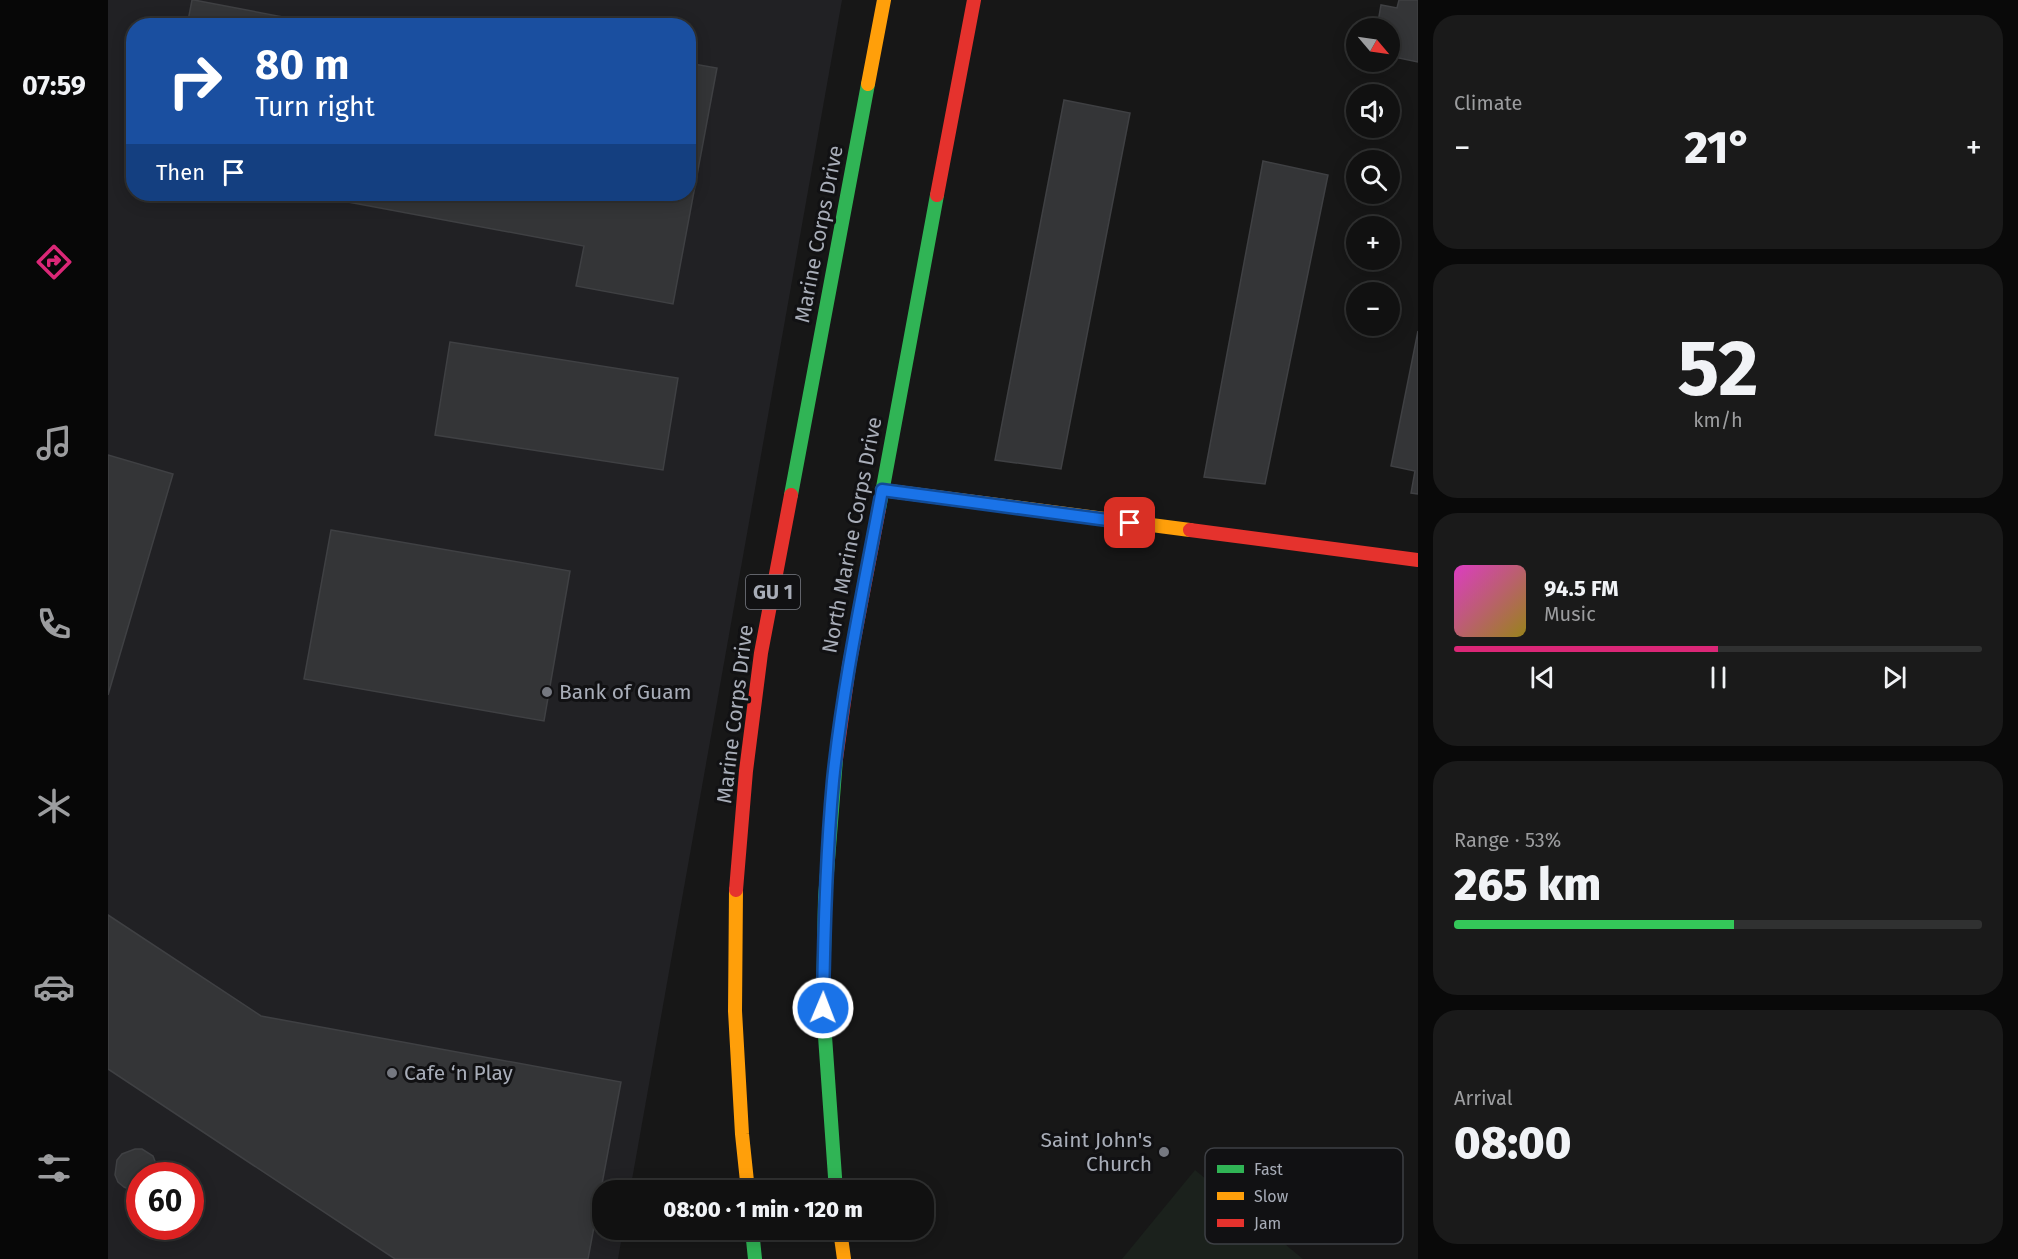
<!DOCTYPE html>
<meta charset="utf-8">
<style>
:root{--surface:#111;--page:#1a1a1a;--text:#f1f3f6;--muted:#9c9d9f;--line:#303131;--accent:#db2777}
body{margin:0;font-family:"Fira Sans",sans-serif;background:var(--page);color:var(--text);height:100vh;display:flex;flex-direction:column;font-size:22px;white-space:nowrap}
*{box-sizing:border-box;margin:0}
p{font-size:20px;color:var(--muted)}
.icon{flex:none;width:33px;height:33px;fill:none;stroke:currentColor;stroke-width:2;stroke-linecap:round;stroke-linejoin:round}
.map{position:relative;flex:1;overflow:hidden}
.sheet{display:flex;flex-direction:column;gap:15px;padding:15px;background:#090909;width:600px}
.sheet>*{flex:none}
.banner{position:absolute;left:18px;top:18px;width:570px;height:183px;border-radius:24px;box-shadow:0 3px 15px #0003,0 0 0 2px var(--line);background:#1a4fa0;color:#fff;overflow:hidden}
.needle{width:39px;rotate:119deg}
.tools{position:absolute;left:1238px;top:18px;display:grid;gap:12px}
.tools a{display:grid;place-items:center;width:54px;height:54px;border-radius:50%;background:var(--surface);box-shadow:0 3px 15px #0003,0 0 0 2px var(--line);font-size:30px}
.speed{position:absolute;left:18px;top:1162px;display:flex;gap:12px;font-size:30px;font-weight:700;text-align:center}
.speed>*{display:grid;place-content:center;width:78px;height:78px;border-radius:50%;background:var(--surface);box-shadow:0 3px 15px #0003,0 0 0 2px var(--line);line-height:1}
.speed .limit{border:9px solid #d22;background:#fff;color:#111}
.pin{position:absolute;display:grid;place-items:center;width:51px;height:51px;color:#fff;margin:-26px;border-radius:12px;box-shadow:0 3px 9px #0006}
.me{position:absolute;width:66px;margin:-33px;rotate:1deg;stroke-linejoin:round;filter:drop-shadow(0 0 4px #0008)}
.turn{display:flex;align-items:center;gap:21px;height:126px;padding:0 30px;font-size:27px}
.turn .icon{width:78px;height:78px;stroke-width:2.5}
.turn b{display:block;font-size:42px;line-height:51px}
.then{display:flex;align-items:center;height:57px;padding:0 30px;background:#0003;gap:12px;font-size:22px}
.big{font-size:45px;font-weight:800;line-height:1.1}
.sheet .card{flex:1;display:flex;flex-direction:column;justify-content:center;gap:9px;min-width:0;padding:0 21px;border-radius:24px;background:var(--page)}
.sheet .dial{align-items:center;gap:0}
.dial b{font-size:78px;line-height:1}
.song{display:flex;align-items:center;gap:18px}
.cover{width:72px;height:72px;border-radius:9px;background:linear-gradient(135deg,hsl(310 70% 55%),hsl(50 70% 35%))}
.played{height:6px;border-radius:3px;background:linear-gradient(90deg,var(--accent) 50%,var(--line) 50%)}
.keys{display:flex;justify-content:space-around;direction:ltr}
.heat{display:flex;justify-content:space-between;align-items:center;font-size:33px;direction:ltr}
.charge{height:9px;border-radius:4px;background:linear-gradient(90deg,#34c759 53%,var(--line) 0)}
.trip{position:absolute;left:484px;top:1180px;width:342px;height:60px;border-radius:24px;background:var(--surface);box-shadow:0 3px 15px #0003,0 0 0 2px var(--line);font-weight:800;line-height:60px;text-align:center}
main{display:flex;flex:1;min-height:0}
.dock{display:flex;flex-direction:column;width:108px;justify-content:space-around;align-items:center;background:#070707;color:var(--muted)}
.dock .icon{width:42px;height:42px}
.dock .current{color:var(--accent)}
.dock b{font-size:27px;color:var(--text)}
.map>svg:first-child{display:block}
.built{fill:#212124;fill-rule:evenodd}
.green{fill:#1b211c}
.building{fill:#343537;stroke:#3f4043;stroke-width:1.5}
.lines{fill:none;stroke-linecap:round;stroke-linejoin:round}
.fast{stroke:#30b455;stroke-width:14}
.slow{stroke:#ff9f0a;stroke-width:14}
.jam{stroke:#e5322d;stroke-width:14}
.route-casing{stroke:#114b97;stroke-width:15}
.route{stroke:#1a73e8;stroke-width:10}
.poi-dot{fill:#757880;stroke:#111113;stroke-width:2}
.labels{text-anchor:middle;stroke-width:6;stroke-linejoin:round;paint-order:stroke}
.shield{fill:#111113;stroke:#7b7e86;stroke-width:1.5}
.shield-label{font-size:20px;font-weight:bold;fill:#a8adb8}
.street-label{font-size:21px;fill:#a8adb8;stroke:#111113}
.poi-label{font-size:21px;fill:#a8adb8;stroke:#111113;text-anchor:start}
.key{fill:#111113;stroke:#3e4045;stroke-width:1.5}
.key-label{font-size:16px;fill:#a8adb8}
</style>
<main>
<nav class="dock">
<b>07:59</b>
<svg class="icon current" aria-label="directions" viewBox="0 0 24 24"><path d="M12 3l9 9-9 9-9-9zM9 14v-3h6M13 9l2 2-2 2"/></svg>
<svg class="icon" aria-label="music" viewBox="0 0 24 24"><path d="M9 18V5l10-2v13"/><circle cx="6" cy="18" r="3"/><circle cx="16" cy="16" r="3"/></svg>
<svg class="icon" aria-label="phone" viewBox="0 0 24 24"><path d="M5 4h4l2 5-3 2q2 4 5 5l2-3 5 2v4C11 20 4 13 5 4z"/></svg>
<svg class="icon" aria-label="climate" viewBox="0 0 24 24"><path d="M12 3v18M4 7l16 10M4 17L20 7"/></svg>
<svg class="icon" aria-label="car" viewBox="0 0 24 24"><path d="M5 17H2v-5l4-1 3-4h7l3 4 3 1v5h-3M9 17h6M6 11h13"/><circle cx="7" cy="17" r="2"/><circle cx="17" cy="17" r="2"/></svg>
<svg class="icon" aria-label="filters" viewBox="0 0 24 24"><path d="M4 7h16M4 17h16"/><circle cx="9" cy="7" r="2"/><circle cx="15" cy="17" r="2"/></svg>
</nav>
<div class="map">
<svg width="1310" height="1259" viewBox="0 0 1310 1259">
<rect width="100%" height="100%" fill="#171717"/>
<path class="built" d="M0,0h734l-212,1191h-27v39h20l-5,29h-510zM26,26h554v168h-554zM32,1176h50v51h-50z"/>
<path class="green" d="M1087,1170l108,89h-181z"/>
<path class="building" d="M84,0h2l136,26h-143z
M1291,0h19v62l-29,-6v-28h-12l4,-23 16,3z
M580,63l29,5 -44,236 -97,-18 8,-40 -279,-52h383z
M956,100l66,13 -69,356 -66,-9z
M1155,161l65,14 -63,309 -61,-7z
M1310,331v163l-7,-1 4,-22 -24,-5z
M342,342l228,36 -15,92 -228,-35z
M0,455l65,19 -65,221z
M223,530l239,41 -26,150 -240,-42z
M0,915l153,101 360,66 -33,177h-193l-287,-190z
M27,1149h7l11,7 5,13 -1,7h-17v16h-4l-12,-5 -6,-5 -3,-7 2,-15 5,-6z"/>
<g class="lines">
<path class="fast" d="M683,495l77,-411
M771,509l58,-314
M728,759l-11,139 -2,110 13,183
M644,1230l3,29"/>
<path class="slow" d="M760,84l16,-84
M774,490l308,40
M628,890l-1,121 7,123 6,57
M732,1230l4,29"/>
<path class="jam" d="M829,195l37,-195
M1082,530l228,30
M728,759l13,-93 30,-157
M628,890l10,-119 15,-118 30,-158"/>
</g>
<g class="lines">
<defs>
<path id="route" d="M715,1008c1,-76 3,-151 10,-227 10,-98 31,-194 49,-291l248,33"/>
</defs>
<use href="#route" class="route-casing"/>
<use href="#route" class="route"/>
</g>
<g class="poi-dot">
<circle cx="439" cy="692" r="6"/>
<circle cx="284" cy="1073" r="6"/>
<circle cx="1056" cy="1152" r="6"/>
</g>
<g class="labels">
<rect class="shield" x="638" y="575" width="54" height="34" rx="4.5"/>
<g class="shield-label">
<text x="665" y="599">GU 1</text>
</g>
<g class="street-label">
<text transform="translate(711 234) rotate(-79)" y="7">Marine Corps Drive</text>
<text transform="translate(744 535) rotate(-79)" y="7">North Marine Corps Drive</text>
<text transform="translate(627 714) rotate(-83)" y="7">Marine Corps Drive</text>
</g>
<g class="poi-label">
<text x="451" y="699">Bank of Guam</text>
<text x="296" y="1080">Cafe ‘n Play</text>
<text x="1044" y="1147" text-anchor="end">Saint John's<tspan x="1044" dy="24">Church</tspan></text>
</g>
</g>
<rect x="1097" y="1148" width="198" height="96" rx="9" class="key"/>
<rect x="1109" y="1165" width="27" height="8" fill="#30b455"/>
<rect x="1109" y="1192" width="27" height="8" fill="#ff9f0a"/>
<rect x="1109" y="1219" width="27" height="8" fill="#e5322d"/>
<g class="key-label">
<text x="1146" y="1175">Fast</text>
<text x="1146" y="1202">Slow</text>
<text x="1146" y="1229">Jam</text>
</g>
</svg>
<div class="tools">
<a><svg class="needle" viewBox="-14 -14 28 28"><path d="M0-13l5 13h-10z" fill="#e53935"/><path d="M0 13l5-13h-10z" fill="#9c9d9f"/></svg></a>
<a><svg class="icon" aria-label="sound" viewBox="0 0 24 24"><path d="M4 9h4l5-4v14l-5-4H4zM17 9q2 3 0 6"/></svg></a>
<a><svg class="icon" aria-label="search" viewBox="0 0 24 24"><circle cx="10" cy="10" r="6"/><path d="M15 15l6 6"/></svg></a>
<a>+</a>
<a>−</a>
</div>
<div class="speed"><div class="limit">60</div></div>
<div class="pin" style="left:1022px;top:523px;background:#d93025"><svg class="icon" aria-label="arrive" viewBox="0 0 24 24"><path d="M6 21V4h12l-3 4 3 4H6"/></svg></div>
<svg class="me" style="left:715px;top:1008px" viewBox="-20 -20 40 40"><circle r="17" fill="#1a73e8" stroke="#fff" stroke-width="3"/><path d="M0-11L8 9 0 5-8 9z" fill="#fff"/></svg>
<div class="trip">08:00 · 1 min · 120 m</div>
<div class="banner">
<div class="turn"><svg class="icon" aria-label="right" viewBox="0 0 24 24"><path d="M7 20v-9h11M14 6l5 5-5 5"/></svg><div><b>80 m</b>Turn right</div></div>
<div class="then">Then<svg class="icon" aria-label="arrive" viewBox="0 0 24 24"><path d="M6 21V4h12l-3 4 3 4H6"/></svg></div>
</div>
</div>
<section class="sheet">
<div class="card"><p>Climate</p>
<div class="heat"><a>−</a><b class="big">21°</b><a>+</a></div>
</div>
<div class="card dial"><b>52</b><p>km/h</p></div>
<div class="card">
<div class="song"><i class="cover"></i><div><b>94.5 FM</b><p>Music</p></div></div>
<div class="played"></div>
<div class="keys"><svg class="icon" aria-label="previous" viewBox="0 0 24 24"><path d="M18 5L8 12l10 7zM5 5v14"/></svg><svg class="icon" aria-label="pause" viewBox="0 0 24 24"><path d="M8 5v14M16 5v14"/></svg><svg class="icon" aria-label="next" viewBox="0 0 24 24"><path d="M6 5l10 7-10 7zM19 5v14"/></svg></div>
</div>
<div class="card"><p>Range · 53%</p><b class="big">265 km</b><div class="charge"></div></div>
<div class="card"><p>Arrival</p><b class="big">08:00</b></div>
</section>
</main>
